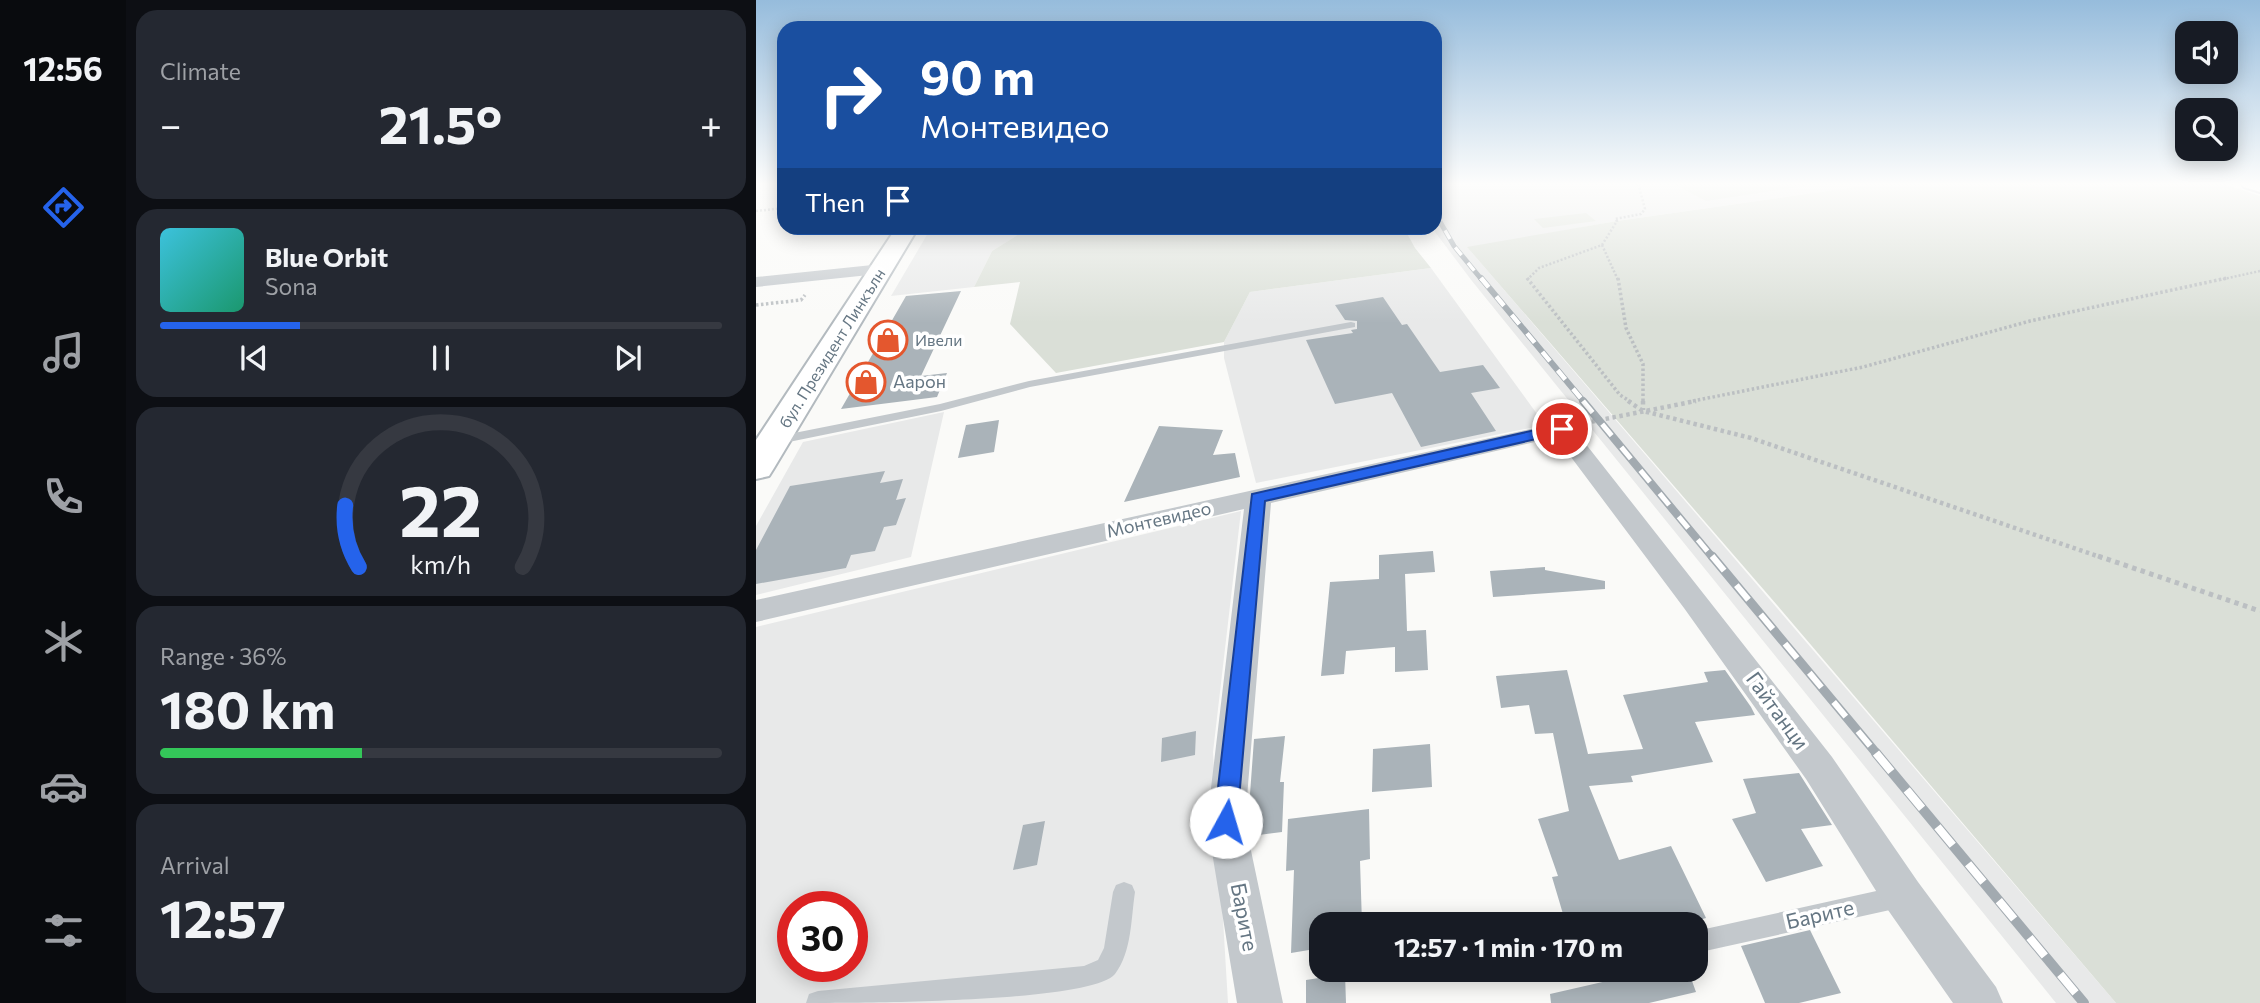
<!DOCTYPE html>
<meta charset="utf-8">
<style>
:root{--surface:#171b24;--page:#242831;--text:#f1f3f6;--muted:#9ea1a6;--line:#363941;--accent:#2563eb}
body{margin:0;font-family:Commissioner,sans-serif;background:var(--page);color:var(--text);height:100vh;display:flex;flex-direction:column;font-size:26px;white-space:nowrap}
*{box-sizing:border-box;margin:0}
p{font-size:23px;color:var(--muted)}
.icon{flex:none;width:38px;height:38px;fill:none;stroke:currentColor;stroke-width:2;stroke-linecap:round;stroke-linejoin:round}
.map{position:relative;flex:1;overflow:hidden}
.details{display:flex;flex-direction:column;gap:10px;padding:10px;background:#0d0f14;width:630px}
.details>*{flex:none}
.hud{position:absolute;left:21px;top:21px;width:665px;height:214px;border-radius:21px;box-shadow:0 4px 18px #0003;background:#1a4fa0;color:#fff;overflow:hidden}
.buttons{position:absolute;left:1419px;top:21px;display:grid;gap:14px}
.buttons a{display:grid;place-items:center;width:63px;height:63px;border-radius:14px;background:var(--surface);box-shadow:0 4px 18px #0003;font-size:35px}
.speed{position:absolute;left:21px;top:891px;display:flex;gap:14px;font-size:35px;font-weight:700;text-align:center}
.speed>*{display:grid;place-content:center;width:91px;height:91px;border-radius:50%;background:var(--surface);box-shadow:0 4px 18px #0003;line-height:1}
.speed .limit{border:10px solid #d22;background:#fff;color:#111}
.pin{position:absolute;display:grid;place-items:center;width:60px;height:60px;color:#fff;margin:-30px;border:4px solid #fff;border-radius:50%;box-shadow:0 2px 7px #0007}
.me{position:absolute;width:77px;margin:-38px;rotate:6deg;stroke-linejoin:round;filter:drop-shadow(0 0 5px #0008)}
.turn{display:flex;align-items:center;gap:24px;height:147px;padding:0 28px;font-size:32px}
.turn .icon{width:91px;height:91px;stroke-width:2.5}
.turn b{display:block;font-size:49px;line-height:60px}
.then{display:flex;align-items:center;height:66px;padding:0 28px;background:#0003;gap:14px;font-size:26px}
.big{font-size:52px;font-weight:700;line-height:1.1}
.details .tile{flex:1;display:flex;flex-direction:column;justify-content:center;gap:10px;min-width:0;padding:0 24px;border-radius:21px;background:var(--page)}
.details .dial{align-items:center;gap:0}
.dial svg{height:182px;overflow:visible;fill:none;stroke:var(--line);stroke-width:7;stroke-linecap:round;text-anchor:middle}
.dial text{fill:var(--text);stroke:none}
.song{display:flex;align-items:center;gap:21px}
.cover{width:84px;height:84px;border-radius:10px;background:linear-gradient(135deg,hsl(190 70% 55%),hsl(160 70% 35%))}
.played{height:7px;border-radius:4px;background:linear-gradient(90deg,var(--accent) 25%,var(--line) 25%)}
.keys{display:flex;justify-content:space-around;direction:ltr}
.heat{display:flex;justify-content:space-between;align-items:center;font-size:38px;direction:ltr}
.charge{height:10px;border-radius:5px;background:linear-gradient(90deg,#34c759 36%,var(--line) 0)}
.trip{position:absolute;left:553px;top:912px;width:399px;height:70px;border-radius:21px;background:var(--surface);box-shadow:0 4px 18px #0003;font-weight:700;line-height:70px;text-align:center}
main{display:flex;flex:1;min-height:0}
.menu{display:flex;flex-direction:column;width:126px;justify-content:space-around;align-items:center;background:#090b0e;color:var(--muted)}
.menu .icon{width:49px;height:49px}
.menu .active{color:var(--accent)}
.menu b{font-size:32px;color:var(--text)}
.map>svg:first-child{display:block}
.built{fill:#e8e9e9;fill-rule:evenodd}
.green{fill:#dadfd7}
.building{fill:#aab3b9}
.lines{fill:none;stroke-linecap:round;stroke-linejoin:round}
.secondary-casing{stroke:#b3babf;stroke-width:4}
.path-far3{stroke:#bbbfc2;stroke-width:2.5;stroke-dasharray:2 2;stroke-linecap:butt}
.path-far2{stroke:#bbbfc2;stroke-width:3.5;stroke-dasharray:2.5 2.5;stroke-linecap:butt}
.path-far1{stroke:#bbbfc2;stroke-width:4.5;stroke-dasharray:3.5 3.5;stroke-linecap:butt}
.path{stroke:#bbbfc2;stroke-width:5;stroke-dasharray:4.5 4.5;stroke-linecap:butt}
.lane{fill:#c3c8cc;fill-rule:evenodd}
.street{fill:#c3c8cc;fill-rule:evenodd}
.secondary{fill:#fff;fill-rule:evenodd}
.rail-far4-casing{stroke:#a2aab0;stroke-width:5}
.rail-far3-casing{stroke:#a2aab0;stroke-width:6}
.rail-far2-casing{stroke:#a2aab0;stroke-width:8}
.rail-far1-casing{stroke:#a2aab0;stroke-width:9}
.rail-casing{stroke:#a2aab0;stroke-width:10}
.rail-far4{stroke:#fff;stroke-width:3.5;stroke-dasharray:10;stroke-linecap:butt}
.rail-far3{stroke:#fff;stroke-width:4.5;stroke-dasharray:12;stroke-linecap:butt}
.rail-far2{stroke:#fff;stroke-width:5;stroke-dasharray:15;stroke-linecap:butt}
.rail-far1{stroke:#fff;stroke-width:6;stroke-dasharray:19;stroke-linecap:butt}
.rail{stroke:#fff;stroke-width:8;stroke-dasharray:24;stroke-linecap:butt}
.route{fill:#2563eb;stroke:#184099;stroke-width:2}
.labels{text-anchor:middle;stroke-width:7;stroke-linejoin:round;paint-order:stroke}
.far-poi-label{font-size:16px;fill:#657683;stroke:#fff;text-anchor:start}
.far-street-label{font-size:16px;fill:#657683;stroke:#fff}
.poi-label{font-size:18px;fill:#657683;stroke:#fff;text-anchor:start}
.street-label{font-size:18px;fill:#657683;stroke:#fff}
.near-street-label{font-size:21px;fill:#657683;stroke:#fff}
</style>
<main>
<nav class="menu">
<b>12:56</b>
<svg class="icon active" aria-label="directions" viewBox="0 0 24 24"><path d="M12 3l9 9-9 9-9-9zM9 14v-3h6M13 9l2 2-2 2"/></svg>
<svg class="icon" aria-label="music" viewBox="0 0 24 24"><path d="M9 18V5l10-2v13"/><circle cx="6" cy="18" r="3"/><circle cx="16" cy="16" r="3"/></svg>
<svg class="icon" aria-label="phone" viewBox="0 0 24 24"><path d="M5 4h4l2 5-3 2q2 4 5 5l2-3 5 2v4C11 20 4 13 5 4z"/></svg>
<svg class="icon" aria-label="climate" viewBox="0 0 24 24"><path d="M12 3v18M4 7l16 10M4 17L20 7"/></svg>
<svg class="icon" aria-label="car" viewBox="0 0 24 24"><path d="M5 17H2v-5l4-1 3-4h7l3 4 3 1v5h-3M9 17h6M6 11h13"/><circle cx="7" cy="17" r="2"/><circle cx="17" cy="17" r="2"/></svg>
<svg class="icon" aria-label="filters" viewBox="0 0 24 24"><path d="M4 7h16M4 17h16"/><circle cx="9" cy="7" r="2"/><circle cx="15" cy="17" r="2"/></svg>
</nav>
<section class="details">
<div class="tile"><p>Climate</p>
<div class="heat"><a>−</a><b class="big">21.5°</b><a>+</a></div>
</div>
<div class="tile">
<div class="song"><i class="cover"></i><div><b>Blue Orbit</b><p>Sona</p></div></div>
<div class="played"></div>
<div class="keys"><svg class="icon" aria-label="previous" viewBox="0 0 24 24"><path d="M18 5L8 12l10 7zM5 5v14"/></svg><svg class="icon" aria-label="pause" viewBox="0 0 24 24"><path d="M8 5v14M16 5v14"/></svg><svg class="icon" aria-label="next" viewBox="0 0 24 24"><path d="M6 5l10 7-10 7zM19 5v14"/></svg></div>
</div>
<div class="tile dial"><svg viewBox="0 0 100 80">
<path d="M14 69A42 42 0 1 1 86 69"/>
<path d="M14 69A42 42 0 0 1 8 42" stroke="#2563eb"/>
<text x="50" y="56" font-size="32" font-weight="700">22</text>
<text x="50" y="72" font-size="11">km/h</text>
</svg></div>
<div class="tile"><p>Range · 36%</p><b class="big">180 km</b><div class="charge"></div></div>
<div class="tile"><p>Arrival</p><b class="big">12:57</b></div>
</section>
<div class="map">
<svg width="1504" height="1003" viewBox="0 0 1504 1003">
<rect width="100%" height="100%" fill="#fafaf8"/>
<path class="built" d="M679,183h448l-266,38 -149,27 648,755h-60l-584,-722 -40,-53h3z
M175,228h92l-7,8 -24,15 -18,36 -83,9z
M675,268l114,157 -289,58 -32,-125v-16l26,-50z
M188,412l-33,145 -155,38v-69l47,-84z
M485,511l-28,241 15,251h-472v-376zM37,906h59v60h-59z"/>
<path class="green" d="M916,183h153l-119,18z
M1127,183h338l39,13v807h-144l-339,-398 -310,-358 150,-26z
M830,213l10,8 -53,7 -9,-9z
M267,228h381l11,20 16,20 -181,24 -26,50 -168,31 -46,-49 10,-42 -46,5 18,-36 24,-15z"/>
<path class="building" d="M205,291l-40,85 26,-3 -10,24 -96,12 65,-113z
M627,297l19,28 5,-1 33,48 43,-7 17,23 -29,5 25,38 -75,16 -29,-54 -57,11 -29,-64 47,-7 -2,-3 6,-1v-8l-12,-1 -10,-15z
M243,420l-5,32 -36,6 8,-33z
M403,426l64,4 -10,25 22,-2 5,24 -116,25z
M129,471l-5,12 23,-4 -7,21 10,-2 -10,27 -12,2 -9,24 -24,4 -5,13 -90,16v-34l34,-64z
M677,551l2,21 -30,2 2,57 19,-1 2,40 -33,2v-25l-49,4 -2,23 -23,2 9,-94 49,-3v-24z
M789,567v3l60,11v8l-112,8 -3,-26z
M811,670l21,84 55,-5 -20,-54 85,-13 -4,-10 21,-2 26,37 4,8 -60,7 18,40 -82,14 2,6 -44,4 30,74 52,-14 35,72 -21,6h-119l-14,-47 6,-1 -20,-57 31,-8 -16,-78 -18,1 -6,-29 -28,3 -5,-32z
M440,731l-1,24 -34,7 1,-24z
M529,736l-5,46h4l-2,50 -31,4 -3,-14 6,-83z
M674,744l2,43 -60,5 1,-43z
M1043,773l33,52 -31,4 22,37 -57,16 -34,-63 24,-6 -13,-34z
M613,809l1,50 -10,2 2,63h-41v24l-30,5 3,-83 -8,1 2,-52z
M289,821l-8,44 -24,5 10,-45z
M1054,930l31,63 -42,10h-34l-24,-57z
M899,970h33l8,22 -47,11h-98l-1,-9z
M589,974l1,29h-40v-23z"/>
<g class="lines">
<defs>
<path id="secondary" d="M1485,183h19v9l-16,-5z
M140,228h22l-144,240 -5,8 -13,3v-39z"/>
</defs>
<use href="#secondary" class="secondary-casing"/>
<path class="path-far3" d="M0,211l28,-3
M846,245l16,35
M771,280l12,-12 63,-23 15,-24 -2,-2 26,-5 4,-5 -7,-26
M1463,280l41,-9"/>
<path class="path-far2" d="M771,278l93,117 11,7
M862,278l8,50 17,36v38
M0,305l45,-5 4,-5
M932,402l175,-35 167,-46 197,-43"/>
<path class="path-far1" d="M872,401l15,10 108,27 352,120
M887,401v9
M829,423l111,-22"/>
<path class="path" d="M1342,556l162,55"/>
<path class="lane" d="M595,322l4,1v4l-325,60 -89,24 -167,34 -6,-4 6,-4 166,-33 89,-23z
M368,882l8,3 3,7c-4,26 -3,60 -20,82 -23,29 -261,29 -309,29l3,-9 9,-3 266,-25 14,-6 6,-12 9,-56 3,-7z
M1143,886l8,4 3,7 -3,7 -8,4 -203,45v-22z
M781,970h26l-4,8 -8,4 -10,-4z"/>
<path class="street" d="M126,264l6,1 3,4 -3,4 -132,14v-10z
M806,422l8,2 262,333 86,125 78,105 7,16h-50l-65,-93 -82,-131 -122,-171 -128,-171 -285,66 -26,319 38,181h-46l-30,-181 37,-313 -488,113v-22z"/>
<use href="#secondary" class="secondary"/>
<defs>
<path id="rail-far4" d="M679,213l19,33 28,34"/>
<path id="rail-far3" d="M725,278l103,124"/>
<path id="rail-far2" d="M827,401l130,157"/>
<path id="rail-far1" d="M956,556l165,198"/>
<path id="rail" d="M1120,753l208,250"/>
</defs>
<use href="#rail-far4" class="rail-far4-casing"/>
<use href="#rail-far3" class="rail-far3-casing"/>
<use href="#rail-far2" class="rail-far2-casing"/>
<use href="#rail-far1" class="rail-far1-casing"/>
<use href="#rail" class="rail-casing"/>
<use href="#rail-far4" class="rail-far4"/>
<use href="#rail-far3" class="rail-far3"/>
<use href="#rail-far2" class="rail-far2"/>
<use href="#rail-far1" class="rail-far1"/>
<use href="#rail" class="rail"/>
</g>
<linearGradient id="sky" x2="0" y2="1"><stop stop-color="#96bcdc"/><stop offset="0.57" stop-color="#fdfdfc"/><stop offset="1" stop-color="#fdfdfc" stop-opacity="0"/></linearGradient>
<rect width="1504" height="323" fill="url(#sky)"/>
<path class="route" d="M806,424l7,5 -2,3 -302,69 -28,321 -3,7 -8,3 -9,-3 -3,-7 38,-328z"/>
<defs>
<symbol id="shop-ring" viewBox="-11 -11 22 22"><circle r="9.5" fill="#fff" stroke="#e4572e" stroke-width="1.5"/><path d="M-5-2.5h2.3a2.7 3.5 0 0 1 5.4 0H5L5.5 6h-11ZM-1.5-2.5h3a1.5 2.3 0 0 0-3 0Z" fill="#e4572e"/></symbol>
</defs>
<g fill-rule="evenodd">
<use href="#shop-ring" x="110" y="318" width="44" height="44"/>
<use href="#shop-ring" x="88" y="360" width="44" height="44"/>
</g>
<g class="labels">
<g class="far-poi-label">
<text x="159" y="346">Ивели</text>
</g>
<g class="far-street-label">
<text transform="translate(76 348) rotate(-58)" y="6">бул. Президент Линкълн</text>
</g>
<g class="poi-label">
<text x="137" y="388">Аарон</text>
</g>
<g class="street-label">
<text transform="translate(403 520) rotate(-13)" y="6">Монтевидео</text>
</g>
<g class="near-street-label">
<text transform="translate(1021 711) rotate(54)" y="7">Гайтанци</text>
<text transform="translate(1064 915) rotate(-13)" y="7">Барите</text>
<text transform="translate(488 917) rotate(79)" y="7">Барите</text>
</g>
</g>
</svg>
<div class="buttons">
<a><svg class="icon" aria-label="sound" viewBox="0 0 24 24"><path d="M4 9h4l5-4v14l-5-4H4zM17 9q2 3 0 6"/></svg></a>
<a><svg class="icon" aria-label="search" viewBox="0 0 24 24"><circle cx="10" cy="10" r="6"/><path d="M15 15l6 6"/></svg></a>
</div>
<div class="speed"><div class="limit">30</div></div>
<div class="pin" style="left:806px;top:429px;background:#d93025"><svg class="icon" aria-label="arrive" viewBox="0 0 24 24"><path d="M6 21V4h12l-3 4 3 4H6"/></svg></div>
<svg class="me" style="left:470px;top:822px" viewBox="-20 -20 40 40"><circle r="19" fill="#fff"/><path d="M0-13L10 11 0 6-10 11z" fill="#2563eb"/></svg>
<div class="trip">12:57 · 1 min · 170 m</div>
<div class="hud">
<div class="turn"><svg class="icon" aria-label="right" viewBox="0 0 24 24"><path d="M7 20v-9h11M14 6l5 5-5 5"/></svg><div><b>90 m</b>Монтевидео</div></div>
<div class="then">Then<svg class="icon" aria-label="arrive" viewBox="0 0 24 24"><path d="M6 21V4h12l-3 4 3 4H6"/></svg></div>
</div>
</div>
</main>
